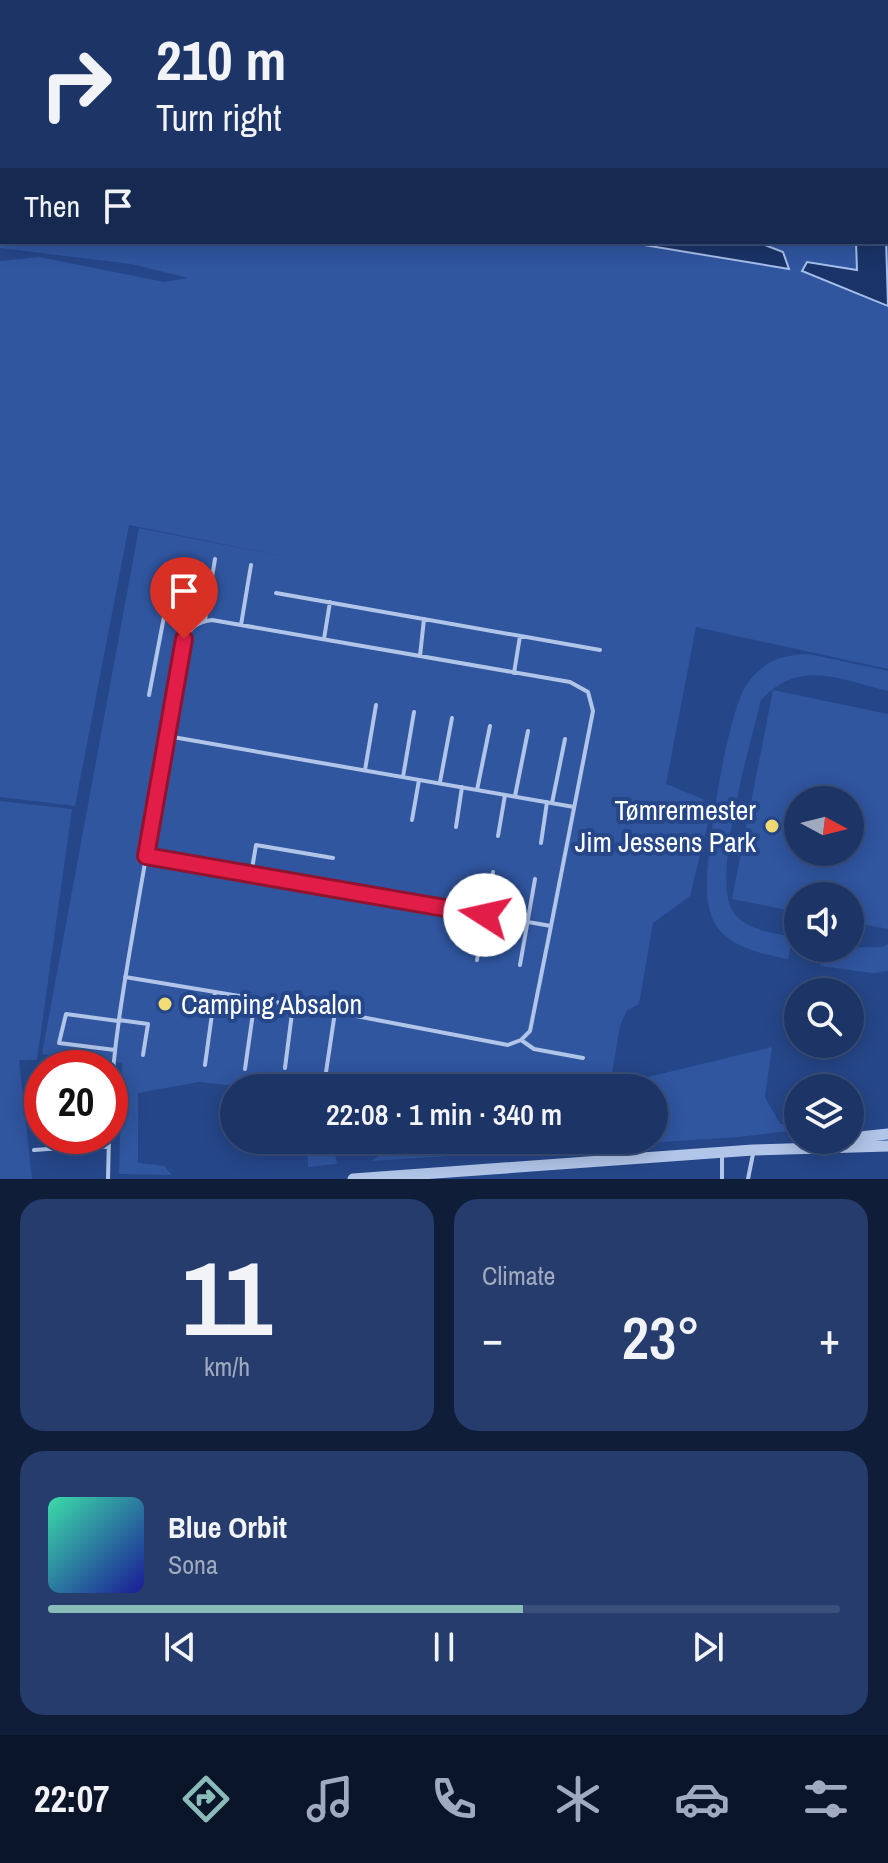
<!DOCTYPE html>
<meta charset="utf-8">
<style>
:root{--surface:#1c3466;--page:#253c6c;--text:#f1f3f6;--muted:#a0aabf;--line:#3a4f7a;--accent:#8bbbb9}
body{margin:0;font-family:"Archivo Narrow",sans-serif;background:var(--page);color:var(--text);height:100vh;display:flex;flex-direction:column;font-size:30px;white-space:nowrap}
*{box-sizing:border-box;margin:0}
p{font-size:26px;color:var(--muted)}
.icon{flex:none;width:44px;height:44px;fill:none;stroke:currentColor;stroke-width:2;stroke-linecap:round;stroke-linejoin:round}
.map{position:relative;height:1179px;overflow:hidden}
.sheet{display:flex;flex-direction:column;gap:20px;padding:20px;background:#0f1d38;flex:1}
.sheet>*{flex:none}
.hud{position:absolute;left:0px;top:0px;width:888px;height:244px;box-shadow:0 4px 20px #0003,0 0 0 2px var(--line);background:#1c3466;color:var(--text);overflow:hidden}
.needle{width:52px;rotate:97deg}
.controls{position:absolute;left:784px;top:786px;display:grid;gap:16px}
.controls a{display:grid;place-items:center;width:80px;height:80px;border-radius:50%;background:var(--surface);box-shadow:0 4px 20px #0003,0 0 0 2px var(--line);font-size:40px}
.speed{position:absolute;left:24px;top:1050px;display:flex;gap:16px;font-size:40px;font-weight:700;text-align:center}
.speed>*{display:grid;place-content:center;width:104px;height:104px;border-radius:50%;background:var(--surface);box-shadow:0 4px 20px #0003,0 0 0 2px var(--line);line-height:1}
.speed .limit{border:12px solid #d22;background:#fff;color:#111}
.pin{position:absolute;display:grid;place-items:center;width:68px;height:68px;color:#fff;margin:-82px -34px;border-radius:50% 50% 50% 0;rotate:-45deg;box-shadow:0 0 8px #0007}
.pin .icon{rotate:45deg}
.me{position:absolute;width:88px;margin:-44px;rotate:280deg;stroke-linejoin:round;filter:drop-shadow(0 0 6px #0008)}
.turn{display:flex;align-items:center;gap:28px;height:168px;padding:0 24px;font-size:36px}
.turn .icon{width:104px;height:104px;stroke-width:2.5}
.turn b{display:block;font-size:56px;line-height:68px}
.then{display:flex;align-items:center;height:76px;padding:0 24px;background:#0003;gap:16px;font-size:30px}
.big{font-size:60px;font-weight:600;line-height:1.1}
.sheet .widget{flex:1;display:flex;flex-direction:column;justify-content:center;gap:12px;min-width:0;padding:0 28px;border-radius:24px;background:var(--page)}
.sheet .dial{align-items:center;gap:0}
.dial b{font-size:104px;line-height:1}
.song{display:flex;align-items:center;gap:24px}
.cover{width:96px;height:96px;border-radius:12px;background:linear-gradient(135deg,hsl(160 70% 55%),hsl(240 70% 35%))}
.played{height:8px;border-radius:4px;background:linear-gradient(90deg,var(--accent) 60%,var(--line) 60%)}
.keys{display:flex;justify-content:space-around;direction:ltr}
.heat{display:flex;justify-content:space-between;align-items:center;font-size:44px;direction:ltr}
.sheet .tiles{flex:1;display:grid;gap:20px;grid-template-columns:1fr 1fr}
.widget:last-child{grid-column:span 2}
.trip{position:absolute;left:220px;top:1074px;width:448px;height:80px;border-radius:40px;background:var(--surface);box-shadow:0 4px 20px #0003,0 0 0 2px var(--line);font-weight:600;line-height:80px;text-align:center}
.menu{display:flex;height:128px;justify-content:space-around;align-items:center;background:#0b1529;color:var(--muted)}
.menu .icon{width:56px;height:56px}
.menu .selected{color:var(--accent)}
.menu b{font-size:36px;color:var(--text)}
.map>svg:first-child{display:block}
.green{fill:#3056a0;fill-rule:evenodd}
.water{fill:#1a3368;stroke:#a6beea;stroke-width:2}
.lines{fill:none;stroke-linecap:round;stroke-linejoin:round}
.service{stroke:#b1c5e9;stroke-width:4}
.tertiary{stroke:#b1c5e9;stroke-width:11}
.motorway{stroke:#fff;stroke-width:16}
.route-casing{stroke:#92132f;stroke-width:20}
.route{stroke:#e11d48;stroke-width:14}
.poi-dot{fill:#f3dc76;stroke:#254688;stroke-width:3}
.labels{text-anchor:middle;stroke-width:8;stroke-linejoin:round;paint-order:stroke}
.poi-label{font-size:28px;fill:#fff;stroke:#254688;text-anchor:end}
</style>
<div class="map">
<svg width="888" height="1179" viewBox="0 0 888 1179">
<rect width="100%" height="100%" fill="#254688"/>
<path class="green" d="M205,0h423l6,2h-433z
M0,44h2v198h884v-147l2,1v573l-192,-42 -30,157 37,15 5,24 -18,73 -37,27 -14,81 -12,6 -7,16 -9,53 33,-1 128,-31 -7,50 15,27 18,-1v7l-59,7 -367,24 15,-12 2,-9h265v-52h-400l-55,-6 -61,11v70l26,3 8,9 -53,-1 3,-111 -80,-9 97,-526 153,30 -163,-33 -54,281 -75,-9v-536l39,-4 125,25 24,-4 -57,-14 -131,-16z
M809,654l79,17v20c-48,-11 -88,-33 -127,9 -10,42 -49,174 -29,210 10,19 40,23 60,27l-4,22c-25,-5 -61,-12 -74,-37 -4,-8 -7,-21 -7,-30 -2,-38 20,-179 40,-208 17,-24 35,-29 62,-30z
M773,690l115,24v215l-38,-7v-26h-52v16l-66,-13zM798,800h52v52h-52z
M0,801l72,8 -35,251h-18l13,119h-32z
M888,944v27l-16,2 -52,-7 5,-18 57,-1z
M307,1140h25l5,24 -29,3z"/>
<path class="water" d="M886,238l2,68 -86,-35 5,-9 50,8 -1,-28h30z
M626,242h131l26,10 6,17z"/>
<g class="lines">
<path class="service" d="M276,593l324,57
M164,617l27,12
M205,620l10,-61
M241,625l10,-60
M324,639l6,-37
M420,656l4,-37
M514,673l6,-37
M149,695l23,-120
M167,736l407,71
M365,770l11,-65
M403,777l11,-65
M440,782l12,-64
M477,790l13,-64
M515,796l13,-65
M552,803l13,-64
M412,820l7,-40
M456,827l6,-40
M498,836l7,-41
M541,843l6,-41
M251,875l5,-30 77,13
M477,960l16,-88
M520,965l15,-86
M125,977l210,35 173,33 13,-5 9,-9 21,-105
M119,1020l29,4 -5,31
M521,1040l13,9 49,9
M115,1050l-56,-7 7,-29 52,7
M205,1065l10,-73
M285,1068l8,-63
M245,1069l10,-70
M325,1079l10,-67
M110,1113c3,-70 16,-140 28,-210 15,-88 31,-176 46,-264 8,-12 13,-17 28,-19l358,62 18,10 5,19 -42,215 -405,-70
M34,1150l58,-4 17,1
M108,1179l1,-43
M722,1179v-26
M748,1179l5,-25"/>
<path class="tertiary" d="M850,1138l38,-4
M353,1179l400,-29 135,-4"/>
<path class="motorway" d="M719,0l5,2
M770,0l4,2
M837,0l5,2
M145,2l7,-2
M886,22l2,1
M0,29h2
M886,52l2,1
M886,69l2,1"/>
</g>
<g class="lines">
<defs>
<path id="route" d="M184,639l-38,217 339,59"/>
</defs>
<use href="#route" class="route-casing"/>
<use href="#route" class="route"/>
</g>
<g class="poi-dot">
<circle cx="772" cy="826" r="8"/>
<circle cx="165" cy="1004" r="8"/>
</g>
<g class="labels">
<g class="poi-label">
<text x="756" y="820">Tømrermester<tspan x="756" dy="32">Jim Jessens Park</tspan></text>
<text x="181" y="1014" text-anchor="start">Camping Absalon</text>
</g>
</g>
</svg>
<div class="controls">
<a><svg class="needle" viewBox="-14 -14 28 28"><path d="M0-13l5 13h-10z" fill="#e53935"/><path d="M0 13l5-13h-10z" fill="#a0aabf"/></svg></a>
<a><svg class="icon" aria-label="sound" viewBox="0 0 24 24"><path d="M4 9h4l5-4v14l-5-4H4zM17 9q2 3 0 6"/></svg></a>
<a><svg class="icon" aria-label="search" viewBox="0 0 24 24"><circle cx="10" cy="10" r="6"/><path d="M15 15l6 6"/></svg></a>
<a><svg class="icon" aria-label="layers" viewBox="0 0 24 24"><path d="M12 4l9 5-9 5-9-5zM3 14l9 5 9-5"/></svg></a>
</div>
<div class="speed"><div class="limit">20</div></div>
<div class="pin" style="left:184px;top:639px;background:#d93025"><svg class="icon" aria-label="arrive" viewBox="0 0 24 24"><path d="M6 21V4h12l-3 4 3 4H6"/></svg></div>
<svg class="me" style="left:485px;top:915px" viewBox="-20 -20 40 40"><circle r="19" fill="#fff"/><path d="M0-13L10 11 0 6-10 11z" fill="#e11d48"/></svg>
<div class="trip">22:08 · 1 min · 340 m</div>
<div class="hud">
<div class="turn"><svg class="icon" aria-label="right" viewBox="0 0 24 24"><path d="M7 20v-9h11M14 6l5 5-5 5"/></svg><div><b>210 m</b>Turn right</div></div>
<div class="then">Then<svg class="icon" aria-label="arrive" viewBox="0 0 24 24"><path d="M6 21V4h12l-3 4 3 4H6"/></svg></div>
</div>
</div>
<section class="sheet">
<div class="tiles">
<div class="widget dial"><b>11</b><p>km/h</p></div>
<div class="widget"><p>Climate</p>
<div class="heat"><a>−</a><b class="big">23°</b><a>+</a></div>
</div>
<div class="widget">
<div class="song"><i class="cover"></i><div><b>Blue Orbit</b><p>Sona</p></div></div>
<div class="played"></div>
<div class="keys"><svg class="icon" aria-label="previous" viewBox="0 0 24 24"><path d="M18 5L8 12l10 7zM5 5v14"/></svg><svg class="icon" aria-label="pause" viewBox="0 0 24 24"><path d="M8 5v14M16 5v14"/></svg><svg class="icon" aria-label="next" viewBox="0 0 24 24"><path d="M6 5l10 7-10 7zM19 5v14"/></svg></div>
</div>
</div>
</section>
<nav class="menu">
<b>22:07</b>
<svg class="icon selected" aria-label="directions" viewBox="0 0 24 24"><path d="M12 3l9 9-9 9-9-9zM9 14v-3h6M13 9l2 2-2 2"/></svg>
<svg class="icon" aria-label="music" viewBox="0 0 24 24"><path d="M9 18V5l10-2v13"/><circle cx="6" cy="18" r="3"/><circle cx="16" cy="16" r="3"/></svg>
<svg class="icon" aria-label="phone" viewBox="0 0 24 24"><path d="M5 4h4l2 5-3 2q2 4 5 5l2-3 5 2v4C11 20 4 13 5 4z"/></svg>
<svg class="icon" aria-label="climate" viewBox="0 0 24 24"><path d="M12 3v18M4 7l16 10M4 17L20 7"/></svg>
<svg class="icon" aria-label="car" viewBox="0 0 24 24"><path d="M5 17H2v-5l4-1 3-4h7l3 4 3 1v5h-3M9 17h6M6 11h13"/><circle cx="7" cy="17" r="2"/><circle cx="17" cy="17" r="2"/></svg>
<svg class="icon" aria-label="filters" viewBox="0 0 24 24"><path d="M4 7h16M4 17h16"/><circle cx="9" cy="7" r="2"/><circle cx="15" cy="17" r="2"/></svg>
</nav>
